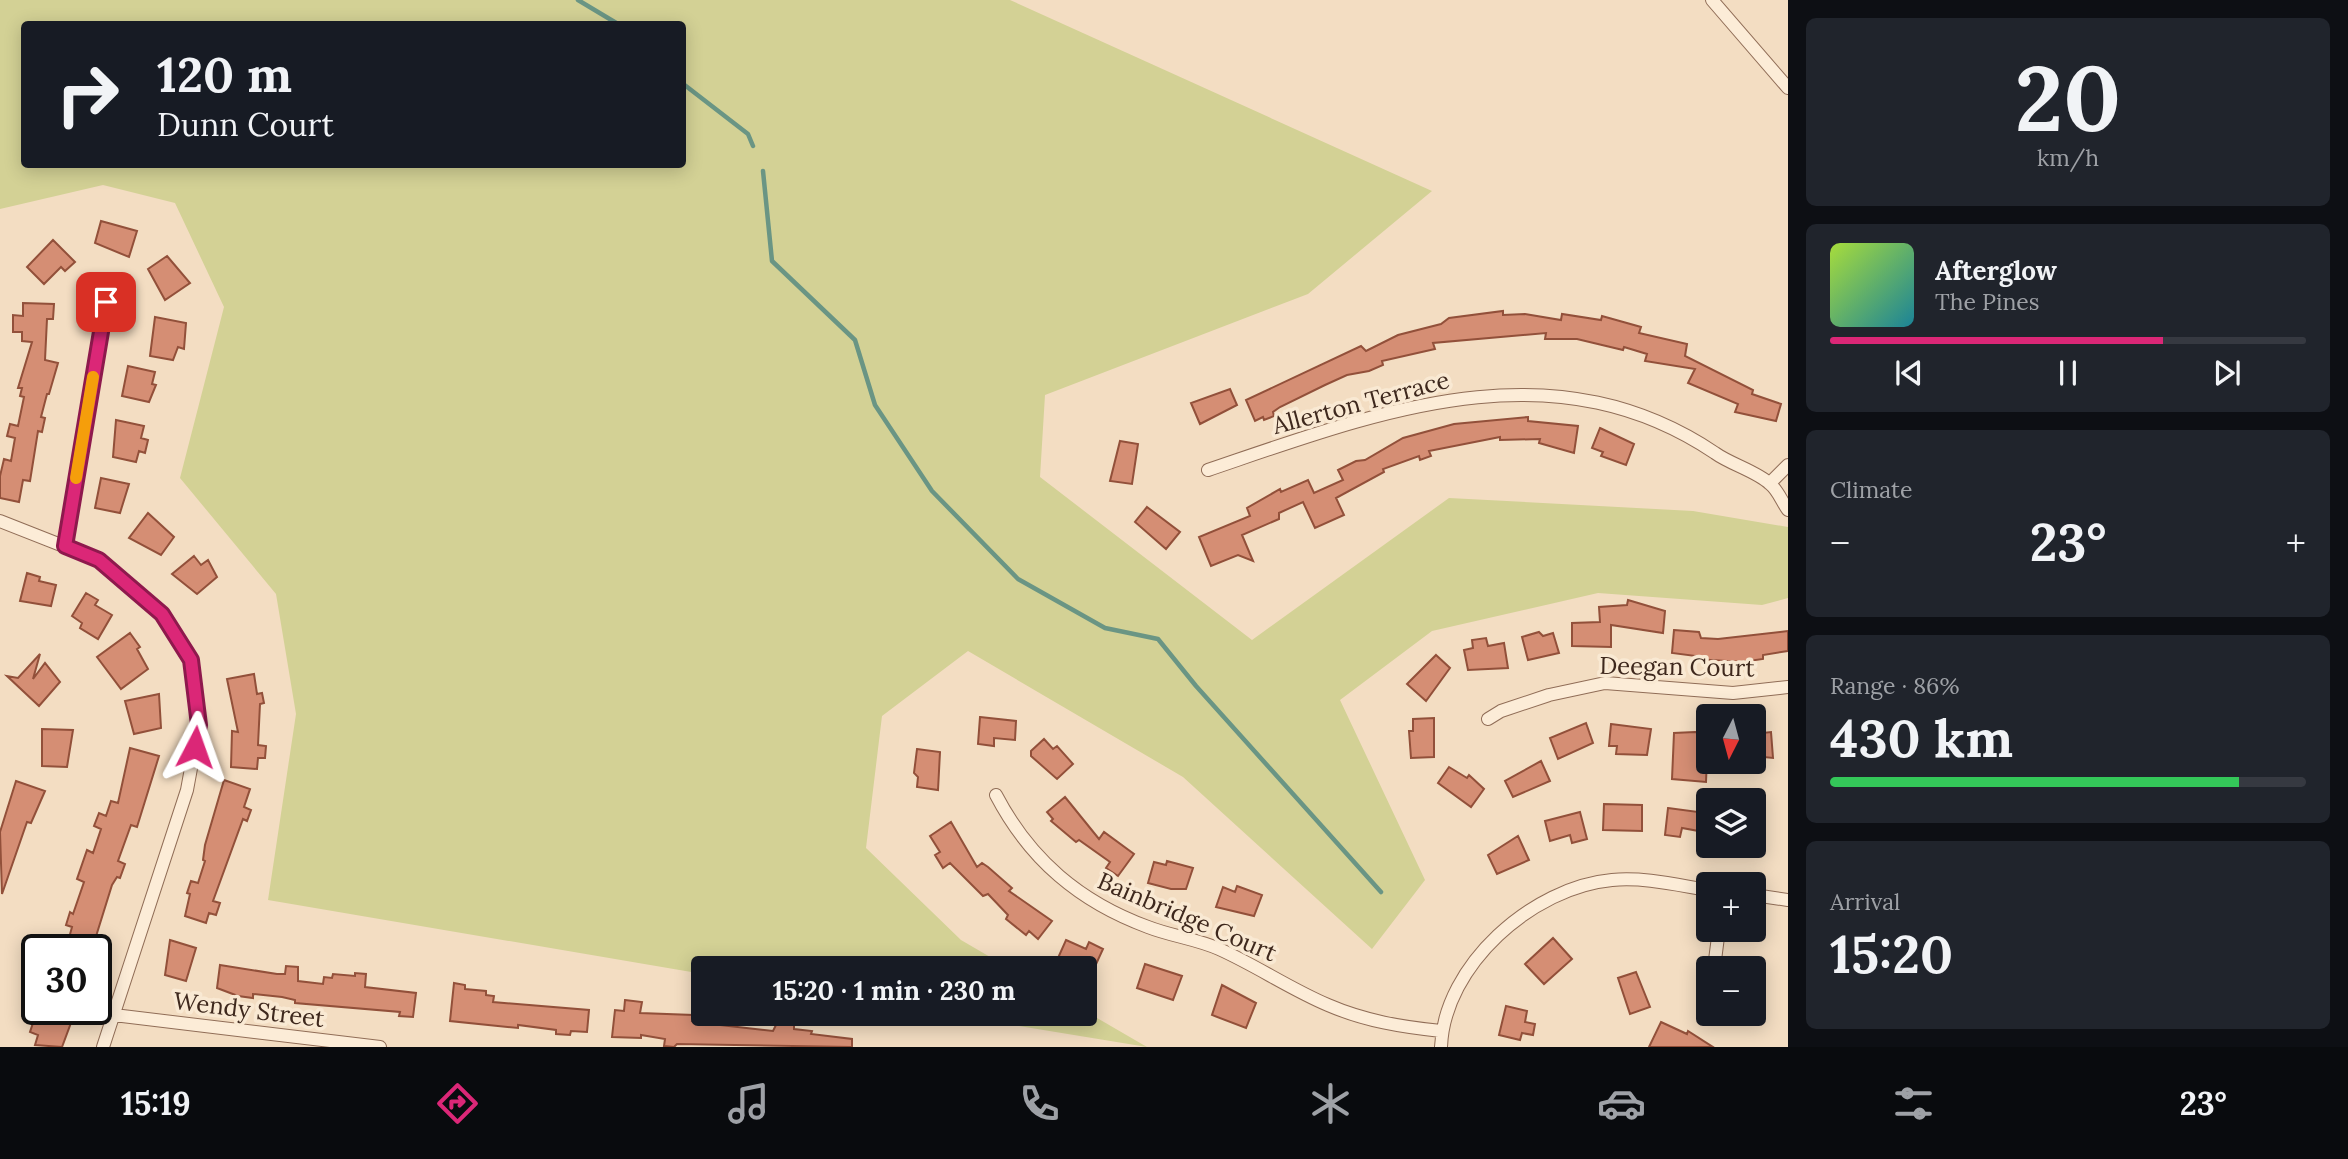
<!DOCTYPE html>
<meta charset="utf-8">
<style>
:root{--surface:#171b24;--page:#20242c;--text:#f1f3f6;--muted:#9ea1a6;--line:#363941;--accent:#db2777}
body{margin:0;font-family:Lora,serif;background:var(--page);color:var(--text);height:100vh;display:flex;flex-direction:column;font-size:26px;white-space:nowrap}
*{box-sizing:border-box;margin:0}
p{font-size:23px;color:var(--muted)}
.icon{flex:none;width:38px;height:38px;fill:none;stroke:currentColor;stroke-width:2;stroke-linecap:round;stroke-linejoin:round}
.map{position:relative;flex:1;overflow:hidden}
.panel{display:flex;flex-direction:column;gap:18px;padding:18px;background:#0d0f14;width:560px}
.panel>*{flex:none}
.banner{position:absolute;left:21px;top:21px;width:665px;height:147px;border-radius:7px;box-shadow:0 4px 18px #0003;background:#171b24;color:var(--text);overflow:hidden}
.needle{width:46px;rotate:186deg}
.tools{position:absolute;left:1696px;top:704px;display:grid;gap:14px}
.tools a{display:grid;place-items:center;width:70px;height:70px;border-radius:7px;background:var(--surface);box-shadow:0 4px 18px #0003;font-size:35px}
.speed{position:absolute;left:21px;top:934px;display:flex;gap:14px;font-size:35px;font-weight:700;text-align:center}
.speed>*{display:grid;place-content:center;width:91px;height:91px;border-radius:50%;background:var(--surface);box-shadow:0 4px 18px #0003;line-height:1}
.speed .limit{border:4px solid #111;border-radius:10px;background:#fff;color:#111}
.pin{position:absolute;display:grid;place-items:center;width:60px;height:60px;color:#fff;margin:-30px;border-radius:14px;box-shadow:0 4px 10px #0006}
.me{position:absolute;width:77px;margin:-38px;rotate:4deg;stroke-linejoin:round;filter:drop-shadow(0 0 5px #0008)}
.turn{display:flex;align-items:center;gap:24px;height:147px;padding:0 21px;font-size:32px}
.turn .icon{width:91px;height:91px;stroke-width:2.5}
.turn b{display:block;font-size:49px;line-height:60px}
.big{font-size:52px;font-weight:700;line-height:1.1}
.panel .widget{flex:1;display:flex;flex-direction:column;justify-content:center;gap:10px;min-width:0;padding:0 24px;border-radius:10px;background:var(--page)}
.panel .dial{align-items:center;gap:0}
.dial b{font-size:91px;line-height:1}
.song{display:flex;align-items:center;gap:21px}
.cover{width:84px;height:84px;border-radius:10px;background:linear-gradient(135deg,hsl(80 70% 55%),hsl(190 70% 35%))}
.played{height:7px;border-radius:4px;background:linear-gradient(90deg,var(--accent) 70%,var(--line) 70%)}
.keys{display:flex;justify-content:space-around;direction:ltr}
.heat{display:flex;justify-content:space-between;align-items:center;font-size:38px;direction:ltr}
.charge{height:10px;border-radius:5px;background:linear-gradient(90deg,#34c759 86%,var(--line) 0)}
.trip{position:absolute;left:691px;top:956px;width:406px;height:70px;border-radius:7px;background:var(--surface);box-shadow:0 4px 18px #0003;font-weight:700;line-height:70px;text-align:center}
.menu{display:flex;height:112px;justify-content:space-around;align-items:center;background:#090b0e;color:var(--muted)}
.menu .icon{width:49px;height:49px}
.menu .on{color:var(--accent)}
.menu b{font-size:32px;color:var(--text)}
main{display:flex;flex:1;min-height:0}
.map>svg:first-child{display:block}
.green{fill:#d3d195;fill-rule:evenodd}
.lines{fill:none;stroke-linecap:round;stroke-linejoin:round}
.stream{stroke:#6a9584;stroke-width:4.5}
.building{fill:#d58e74;stroke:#92503a;stroke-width:2}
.minor-casing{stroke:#906d57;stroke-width:14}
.minor{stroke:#fcecd7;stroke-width:12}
.route-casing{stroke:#8e194d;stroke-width:18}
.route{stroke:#db2777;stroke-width:12}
.slow{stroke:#f59e0b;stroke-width:12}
.labels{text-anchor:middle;stroke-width:7;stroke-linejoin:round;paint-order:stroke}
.street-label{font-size:24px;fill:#3e281d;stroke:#f9e9d3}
</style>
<main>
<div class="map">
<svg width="1788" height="1047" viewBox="0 0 1788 1047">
<rect width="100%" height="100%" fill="#f3ddc2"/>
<path class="green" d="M0,0h1010l422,191 -124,103 -263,101 -5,82 212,163 197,-142 244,13 95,16v71l-26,7 -164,-12 -166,38 -92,69 85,180 -53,69 -189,-172 -215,-126 -86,65 -16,132 95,92 48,28h-305l-1,6 -435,-74 28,-186 -20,-120 -96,-116 44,-171 -49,-104 -72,-18 -103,24zM24,24h658v140h-658z
M1085,1011l62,36 -208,-34h146z"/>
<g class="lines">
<path class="stream" d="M578,0l40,24
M682,83l66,51 5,12
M763,171l9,90 83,79 20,65 57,86 86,88 87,49 53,11 38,47 185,206"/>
</g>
<path class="building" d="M101,221l36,10 -8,26 -34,-14z
M53,240l22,22 -10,9 -4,-4 -17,17 -17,-17z
M167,256l23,27 -25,17 -17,-31z
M23,303l31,1 -1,15h-6l-2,41 13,3 -9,31h-2l-6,23 4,1 -3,14 -4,-1 -8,50 -7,-1 -4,22 -19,-4v-22l4,-17 7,2 4,-23 -8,-2 3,-12 8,2 6,-29 -4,-1 2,-8h-4l14,-46 -10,-1v-9h-9v-17l10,1z
M1503,311v4l22,-1 36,6 1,-6 39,6 1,-4 39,11 -2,6 48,11 -2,12 68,34 -1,4 29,10 -5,17 -41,-9 3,-8 -50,-21 7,-14 -50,-8 2,-7 -23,-7 -1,3 -46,-11h-32l1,-6 -113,10 2,6 -53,12 1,4 -14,6 -22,4 -22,10 -45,22 -7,5 1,4 -10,4 -1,-3 -8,4 -9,-21 115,-54 5,5 32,-16 43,-11 8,-6z
M155,317l31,6 -2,26 -6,-2 -5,13 -23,-4z
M128,366l27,6 -3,12 4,1 -7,17 -27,-6z
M1230,389l7,16 -37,19 -9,-21z
M1528,417v4l50,5 -4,27 -35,-10 1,-4 -40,1v-3l-71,14 2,5 -11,4 -1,-4 -36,13 1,3 -48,26 8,17 -29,13 -12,-26 -24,11v6l-37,16 11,26 -15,-6 -27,11 -12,-29 51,-21 -3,-8 33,-19 1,3 27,-12 6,13 29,-13 -5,-10 18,-9 9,-1 38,-22 51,-14z
M116,420l28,6 -3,12 7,2 -3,13 -6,-2 -3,11 -23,-5z
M1600,428l34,16 -8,21 -25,-9 2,-4 -11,-4z
M1120,441l18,3 -6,40 -22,-3z
M101,478l28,6 -9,29 -25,-5z
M1147,507l33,25 -14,17 -31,-27z
M148,513l26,24 -13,18 -32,-17z
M194,556l7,9 7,-5 9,17 -20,17 -25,-20z
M27,573l13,4 -1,4 17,4 -5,21 -31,-5z
M86,593l12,7 -3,5 17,10 -14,24 -18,-11 2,-5 -10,-7z
M1628,600l37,11 -2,22 -52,-8v22l-39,-1v-23l28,-1 -1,-15 28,-2z
M1674,630l25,2 2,6 17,1 70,-8v20l-25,4v4l-21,3 -47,-3 1,-3 -24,-3z
M1539,632l4,4 10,-3 6,20 -31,7 -6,-23z
M130,633l10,14 -3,2 11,20 -27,20 -24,-32z
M1486,638l2,8 16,-3 4,25 -40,2 -4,-20 9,-2 -1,-8z
M40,654l-7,25 12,-16 15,19 -21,24 -32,-30 11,2z
M1436,655l14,13 -24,33 -19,-17z
M254,674l3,20 5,-1 2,10 -4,1 -2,41 8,1 -1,12h-7l-1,11 -26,-2 1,-36 6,1 -11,-53z
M159,694l2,34 -27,6 -9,-33z
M980,717l36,4 -1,19 -21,-2v8l-16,-2z
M1434,718v39l-23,1 -2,-27h4v-12z
M1586,723l7,20 -35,16 -8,-21z
M1611,724l40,5 -4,26 -31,-1 1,-8h-8z
M42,729l31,1 -6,37 -25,-1z
M1695,732l13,1 -2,49 -34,-3 2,-46z
M1771,732l2,26 -19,-2v-22z
M1044,739l9,10 4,-3 16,18 -16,15 -26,-23v-5z
M130,748l29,8 -22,71 -6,-2 -13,36 7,3 -5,14 -3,-1 -5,8 -19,61 -24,-8 3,-11 -6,-2 4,-13 3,2 11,-32 -7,-3 10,-29 6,3 8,-24 -7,-3 5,-13 7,3 5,-15 7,2z
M917,749l23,3 -2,38 -21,-3 1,-10 -4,-4z
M1541,761l9,20 -37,16 -8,-16z
M1449,767l18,11 2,-3 15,14 -13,18 -33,-24z
M224,780l26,9 -6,18 7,3 -4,11 -4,-2 -30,82 7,2 -4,12 -7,-2 -3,10 -21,-7 5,-22 -3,-1 4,-12 7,2 7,-22 -2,-1 2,-15z
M16,781l29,10 -14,32 -4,-1 -25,72 -2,-62z
M1065,797l34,42 5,-7 30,22 -16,22 -12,-8 4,-6 -31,-22 -3,2 -25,-21 2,-2 -6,-7z
M1604,804l38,1v26l-39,-1z
M1668,808l38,5 -2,19 -22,-4 -2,9 -15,-2z
M1580,812l7,27 -15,4 -2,-8 -20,6 -5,-20z
M951,822l26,45 5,-4 6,4 24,21 -3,3 43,30 -14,18 -9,-8 -3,4 -20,-16 2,-4 -20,-21 -5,2 -33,-33 -7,5 -8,-13 5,-3 -10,-16z
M1518,836l11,24 -32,14 -9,-19z
M1167,861l26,7 -7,21h-15l-23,-6 6,-21 12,3z
M1237,886l25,9 -8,21 -38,-9 7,-20 12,5z
M1553,938l19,21 -28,25 -19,-20z
M170,940l26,8 -10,33 -21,-6z
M1066,940l20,9 3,-7 14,7 -11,24 -34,-15z
M1145,964l37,12 -9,24 -36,-12z
M220,965l57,9h8l1,-8 12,1v14l25,3 1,-7 8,1 1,-4 22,2v-3l11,1 -1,13 51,6 -3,24 -14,-1 1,-4 -105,-9v-3l-13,-3 -29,-3v4l-15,-2 -21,-8z
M1636,972l14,35 -20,7 -12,-36z
M454,983l11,2v4l21,2v4l8,1 -1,6 96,8 -2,22 -16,-1 -1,4 -14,-1v-4l-38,-5v3l-68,-7z
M1222,985l34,18 -10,25 -34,-13z
M625,1000l17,2 -2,11 53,2 -1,6 28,4 53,6 5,-10 16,1v7l18,2 -1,3 41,5v8l-175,-3 -3,3 -10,-1 1,-7 -24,-4v3l-29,-1 3,-27 9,1z
M1506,1006l21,5 -2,11 10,2 -2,11 -11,-2 -2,7 -21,-5z
M43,1010l29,10 -10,27 -27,-2 3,-10 -8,-3 4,-12 5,1z
M1661,1022l26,12 1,-3 25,16h-64z"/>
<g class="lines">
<defs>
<path id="minor" d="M1712,0l76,88
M1208,470c168,-57 343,-127 507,-17 15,11 43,19 55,31 8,6 12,18 18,26
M1770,483l18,-18
M0,521l99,39 63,54 29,46 8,65 -12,65 -84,257
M65,546l41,-244
M1488,719l13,-8 48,-16 56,-12 128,10 55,-6
M996,795c34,65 84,107 152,132 23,9 49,12 71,22 38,17 71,40 109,56 37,16 74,22 113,26
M1754,895l34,5
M1714,968l5,-39
M114,1015l266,32
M1441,1047c3,-82 92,-160 171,-167 32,-3 65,5 96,10"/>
</defs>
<use href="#minor" class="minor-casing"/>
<use href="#minor" class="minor"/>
</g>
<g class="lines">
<defs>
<path id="route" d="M106,302l-41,244 34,14 63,54 29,46 8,65 -4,22"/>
</defs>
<use href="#route" class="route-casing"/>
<use href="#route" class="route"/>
<path class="slow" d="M76,478l17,-101"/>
</g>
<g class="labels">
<g class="street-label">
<text transform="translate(1361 403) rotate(-15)" y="8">Allerton Terrace</text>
<text transform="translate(1677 667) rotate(1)" y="8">Deegan Court</text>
<text transform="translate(1187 917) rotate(23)" y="8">Bainbridge Court</text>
<text transform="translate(249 1010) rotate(7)" y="8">Wendy Street</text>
</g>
</g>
</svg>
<div class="tools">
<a><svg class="needle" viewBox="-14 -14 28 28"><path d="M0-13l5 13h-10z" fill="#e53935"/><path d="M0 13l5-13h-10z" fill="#9ea1a6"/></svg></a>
<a><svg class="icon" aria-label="layers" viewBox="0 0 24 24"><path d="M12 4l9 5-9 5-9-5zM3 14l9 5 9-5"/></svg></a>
<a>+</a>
<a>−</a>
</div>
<div class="speed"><div class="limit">30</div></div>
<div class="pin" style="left:106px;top:302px;background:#d93025"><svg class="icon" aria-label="arrive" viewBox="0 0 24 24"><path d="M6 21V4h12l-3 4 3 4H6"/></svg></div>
<svg class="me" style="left:195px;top:747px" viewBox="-20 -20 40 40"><path d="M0-17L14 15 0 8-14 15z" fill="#db2777" stroke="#fff" stroke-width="4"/></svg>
<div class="trip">15:20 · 1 min · 230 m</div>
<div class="banner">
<div class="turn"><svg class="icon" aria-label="right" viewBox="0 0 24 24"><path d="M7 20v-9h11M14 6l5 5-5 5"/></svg><div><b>120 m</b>Dunn Court</div></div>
</div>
</div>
<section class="panel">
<div class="widget dial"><b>20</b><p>km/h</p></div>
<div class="widget">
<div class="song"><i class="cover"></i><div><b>Afterglow</b><p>The Pines</p></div></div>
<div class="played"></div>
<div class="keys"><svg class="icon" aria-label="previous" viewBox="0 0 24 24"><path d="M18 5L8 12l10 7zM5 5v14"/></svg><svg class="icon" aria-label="pause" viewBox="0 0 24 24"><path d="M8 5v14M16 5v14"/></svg><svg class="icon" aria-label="next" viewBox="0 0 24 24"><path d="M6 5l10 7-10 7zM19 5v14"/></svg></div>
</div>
<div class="widget"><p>Climate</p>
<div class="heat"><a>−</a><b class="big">23°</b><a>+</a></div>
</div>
<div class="widget"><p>Range · 86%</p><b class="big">430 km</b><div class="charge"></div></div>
<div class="widget"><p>Arrival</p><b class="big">15:20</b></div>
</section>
</main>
<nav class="menu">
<b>15:19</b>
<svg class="icon on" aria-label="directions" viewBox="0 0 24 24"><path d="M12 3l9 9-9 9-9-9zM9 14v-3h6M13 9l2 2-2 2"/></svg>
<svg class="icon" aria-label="music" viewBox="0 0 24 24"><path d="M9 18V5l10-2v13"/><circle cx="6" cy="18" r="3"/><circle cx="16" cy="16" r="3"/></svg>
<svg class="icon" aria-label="phone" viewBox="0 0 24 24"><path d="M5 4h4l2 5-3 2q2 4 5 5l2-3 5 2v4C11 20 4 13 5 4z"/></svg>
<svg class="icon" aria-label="climate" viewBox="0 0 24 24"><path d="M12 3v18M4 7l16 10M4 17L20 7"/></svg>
<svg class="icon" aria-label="car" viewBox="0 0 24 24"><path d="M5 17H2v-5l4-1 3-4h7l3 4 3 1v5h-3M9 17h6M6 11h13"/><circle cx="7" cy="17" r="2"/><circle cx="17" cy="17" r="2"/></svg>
<svg class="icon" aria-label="filters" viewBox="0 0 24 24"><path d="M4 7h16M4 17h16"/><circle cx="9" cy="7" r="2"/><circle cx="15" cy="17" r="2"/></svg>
<b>23°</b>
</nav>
